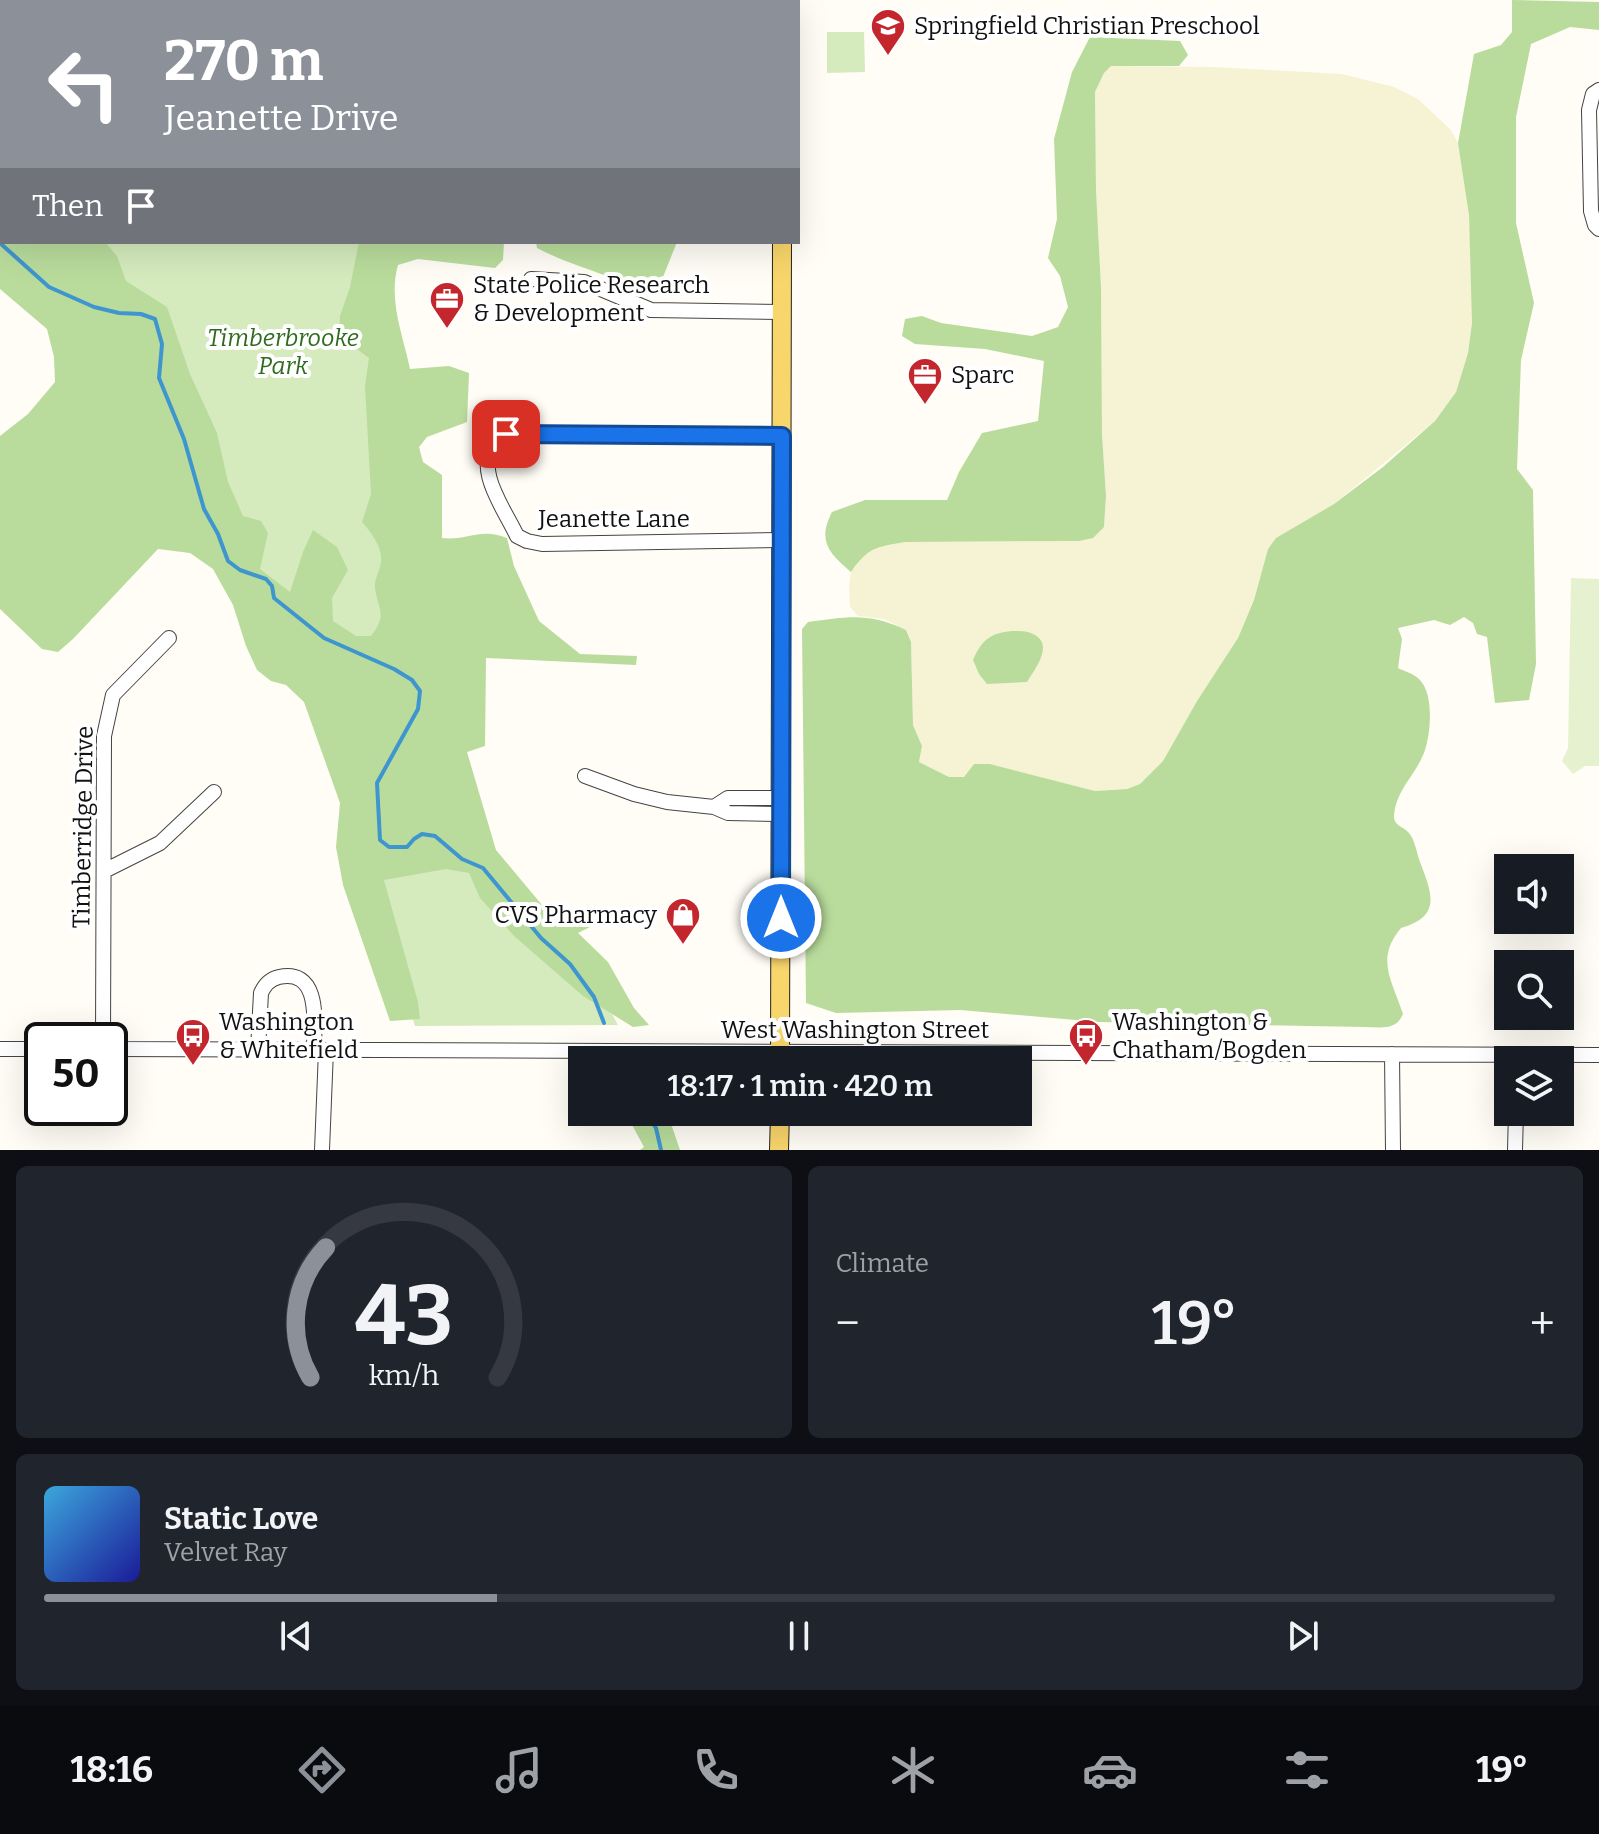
<!DOCTYPE html>
<meta charset="utf-8">
<style>
:root{--surface:#171b24;--page:#20242c;--text:#f1f3f6;--muted:#9ea1a6;--line:#363941;--accent:#8c9099}
body{margin:0;font-family:Bitter,serif;background:var(--page);color:var(--text);height:100vh;display:flex;flex-direction:column;font-size:30px;white-space:nowrap}
*{box-sizing:border-box;margin:0}
p{font-size:26px;color:var(--muted)}
.icon{flex:none;width:44px;height:44px;fill:none;stroke:currentColor;stroke-width:2;stroke-linecap:round;stroke-linejoin:round}
.map{position:relative;height:1150px;overflow:hidden}
.details{display:flex;flex-direction:column;gap:16px;padding:16px;background:#0d0f14;flex:1}
.details>*{flex:none}
.banner{position:absolute;left:0px;top:0px;width:800px;height:244px;box-shadow:0 8px 32px #0002;background:#8c9099;color:#fff;overflow:hidden}
.tools{position:absolute;left:1494px;top:854px;display:grid;gap:16px}
.tools a{display:grid;place-items:center;width:80px;height:80px;border-radius:0px;background:var(--surface);box-shadow:0 8px 32px #0002;font-size:40px}
.speed{position:absolute;left:24px;top:1022px;display:flex;gap:16px;font-size:40px;font-weight:700;text-align:center}
.speed>*{display:grid;place-content:center;width:104px;height:104px;border-radius:50%;background:var(--surface);box-shadow:0 8px 32px #0002;line-height:1}
.speed .limit{border:4px solid #111;border-radius:12px;background:#fff;color:#111}
.pin{position:absolute;display:grid;place-items:center;width:68px;height:68px;color:#fff;margin:-34px;border-radius:16px;box-shadow:0 4px 12px #0006}
.me{position:absolute;width:88px;margin:-44px;rotate:0deg;stroke-linejoin:round;filter:drop-shadow(0 0 6px #0008)}
.turn{display:flex;align-items:center;gap:28px;height:168px;padding:0 32px;font-size:36px}
.turn .icon{width:104px;height:104px;stroke-width:2.5}
.turn b{display:block;font-size:56px;line-height:68px}
.then{display:flex;align-items:center;height:76px;padding:0 32px;background:#0003;gap:16px;font-size:30px}
.big{font-size:60px;font-weight:600;line-height:1.1}
.details .tile{flex:1;display:flex;flex-direction:column;justify-content:center;gap:12px;min-width:0;padding:0 28px;border-radius:12px;background:var(--page)}
.details .dial{align-items:center;gap:0}
.dial svg{height:208px;overflow:visible;fill:none;stroke:var(--line);stroke-width:7;stroke-linecap:round;text-anchor:middle}
.dial text{fill:var(--text);stroke:none}
.song{display:flex;align-items:center;gap:24px}
.cover{width:96px;height:96px;border-radius:12px;background:linear-gradient(135deg,hsl(200 70% 55%),hsl(240 70% 35%))}
.played{height:8px;border-radius:4px;background:linear-gradient(90deg,var(--accent) 30%,var(--line) 30%)}
.keys{display:flex;justify-content:space-around;direction:ltr}
.heat{display:flex;justify-content:space-between;align-items:center;font-size:44px;direction:ltr}
.details .tiles{flex:1;display:grid;gap:16px;grid-template-columns:1fr 1fr}
.tile:last-child{grid-column:span 2}
.trip{position:absolute;left:568px;top:1046px;width:464px;height:80px;border-radius:0px;background:var(--surface);box-shadow:0 8px 32px #0002;font-weight:600;line-height:80px;text-align:center}
.tab-bar{display:flex;height:128px;justify-content:space-around;align-items:center;background:#090b0e;color:var(--muted)}
.tab-bar .icon{width:56px;height:56px}
.tab-bar .active{color:var(--accent)}
.tab-bar b{font-size:36px;color:var(--text)}
.map>svg:first-child{display:block}
.farmland{fill:#f6f3d4}
.green{fill:#d5ebbd}
.forest{fill:#b9dc9c}
.pitch{fill:#e6f2cf}
.lines{fill:none;stroke-linecap:round;stroke-linejoin:round}
.stream{stroke:#3f96cf;stroke-width:4}
.minor-casing{stroke:#444;stroke-width:16}
.major-casing{stroke:#222;stroke-width:20}
.minor{stroke:#fff;stroke-width:14}
.major{stroke:#f9d66b;stroke-width:18}
.route-casing{stroke:#114b97;stroke-width:20}
.route{stroke:#1a73e8;stroke-width:14}
.labels{text-anchor:middle;stroke-width:8;stroke-linejoin:round;paint-order:stroke}
.poi-label{font-size:24px;fill:#111;stroke:#fff;text-anchor:start}
.park-label{font-size:24px;font-style:italic;fill:#2f6b1f;stroke:#fff}
.street-label{font-size:24px;fill:#111;stroke:#fff}
</style>
<div class="map">
<svg width="1599" height="1150" viewBox="0 0 1599 1150">
<rect width="100%" height="100%" fill="#fffdf5"/>
<path class="farmland" d="M1111,66l104,1 127,7 52,13 24,12 33,31 7,13 6,27 5,45 3,70v38l-4,30 -12,39 -21,29 -101,83 -57,34 -9,11 -14,51 -16,38 -41,63 -34,60 -23,23 -13,5 -32,2 -105,-27h-16l-10,13h-15l-30,-15 3,-16 -9,-21 -2,-83 -5,-12 -22,-11 -26,-3 -8,-9 -1,-20 2,-15 11,-17 18,-8 25,-5 174,-1 25,-14 2,-31 -4,-62 -1,-147 -5,-97 -1,-98 9,-19z"/>
<path class="green" d="M827,32h37l1,40 -38,1z
M35,242h343l97,599 125,150 18,34 -203,1 -98,-327z"/>
<path class="forest" d="M0,0h362l-360,2v19z
M1512,0l87,2v28l-29,-3 -39,17 -15,73v106l18,80 -13,57 -4,109 16,21 3,174 -7,36 -34,3 -8,-66 -10,-3 -4,-11 -9,-6 -14,8 -16,-5 -36,8 4,11 -4,29c6,3 16,6 21,11 15,14 12,52 6,71 -8,24 -29,39 -31,66 0,10 9,10 15,17 6,7 8,21 11,29 12,32 22,54 -19,66 -26,31 -9,52 2,86 -7,17 -22,13 -38,13l-266,-5 -139,-12 -124,3 -30,-10 -4,-374 6,-7c40,-5 60,-10 98,8l5,12 2,83 9,21 -3,16 30,15h15l10,-13h16l105,27 32,-2 13,-5 23,-23 34,-60 41,-63 16,-38 14,-51 8,-11 58,-34 49,-37 52,-46 21,-29 12,-39 4,-30 -3,-108 -11,-72 16,-89 27,-9 11,-13z
M1090,37l90,4 8,14 -9,11h-68l-7,7 -9,19 1,98 5,97 1,147 4,62 -2,31 -11,11 -14,3 -174,1c-28,5 -37,5 -54,30 -22,-19 -34,-31 -19,-60l33,-12h82l12,-28 23,-39 56,-12 6,-60 -59,-12 -70,-5 -13,-8 3,-17 17,-3 19,7 91,13 26,-9 10,-20 -8,-31 -12,-18 9,-39 -3,-80 18,-67z
M0,203l2,39h103l12,14 9,25 41,26 23,67 27,59 11,49 15,34 18,5 7,12 -8,36 30,23 13,-40 10,-22 24,17 11,23 -16,28 1,23 23,15h15c17,-22 7,-26 4,-48 -1,-9 5,-17 6,-26 2,-14 -10,-30 -19,-40l9,-28 -6,-108 4,-28 -30,-22 1,-20 10,-29 9,-45h145l-1,18 -8,8 -77,-9 -20,6c-10,35 5,70 12,104l39,-3 20,7 -2,49 -40,15 -8,10 4,15 19,13v63c26,3 38,-11 65,0l7,28 25,55 41,33 57,2 -1,9 -150,-7 -1,88 -18,6 29,98 46,55 51,9 -1,12 -14,7 30,29 26,46 15,17 -16,2 -50,-31 -69,-60 -34,-38 -11,-25 -23,-4 -62,11 34,122 2,17 -30,2 -47,-136 -7,-38 4,-44 -36,-101 -18,-17 -15,-4 -14,-11 -11,-24 -13,-41 -20,-36 -23,-16 -32,-4 -85,90 -15,13 -16,-3 -42,-40v-173l28,-22 27,-32 -1,-25 -7,-28 -47,-40z
M536,242h141l-22,55c-38,-21 -80,-29 -118,-49z
M1012,631c6,0 16,0 21,3 22,10 2,35 -6,48l-40,2 -8,-10 -6,-14c9,-20 17,-27 39,-29z
M625,1112h42l13,38h-40l4,-3z"/>
<path class="pitch" d="M1571,578l28,1v187h-14l-12,8 -11,-13 6,-13z"/>
<g class="lines">
<path class="stream" d="M0,243l49,44 45,20 25,6 22,1 14,5 7,25 -3,34 25,61 20,70 14,25 10,27 12,9 26,9 6,7 2,12 50,40 70,31 18,11 8,11 -2,18 -41,74 3,57 9,7h18l7,-8 8,-5 13,2 27,23 21,9 58,70 29,26 24,33 10,26
M646,1112l10,16 5,22"/>
<defs>
<path id="minor" d="M1599,90l-6,4 -4,16 2,101 4,14 4,4
M531,279l53,3 67,28 131,2
M781,540l-239,4 -15,-3 -10,-5c-14,-30 -44,-66 -21,-98l10,-4 276,2
M585,776l49,18 33,8 47,5 14,6 53,1
M714,807l14,-9h53
M104,871l56,-28 54,-51
M103,1040l1,-304 9,-41 56,-57
M0,1049h42
M110,1049l1489,6
M258,1050l3,-57c4,-9 9,-14 18,-16 43,-9 35,48 35,73
M1392,1054l1,96
M322,1150l4,-100
M1515,1150l1,-38"/>
<path id="major" d="M784,2v-2
M780,1060l2,-818
M779,1150l1,-38"/>
</defs>
<use href="#minor" class="minor-casing"/>
<use href="#major" class="major-casing"/>
<use href="#minor" class="minor"/>
<use href="#major" class="major"/>
</g>
<g class="lines">
<defs>
<path id="route" d="M506,434l276,2 -1,482"/>
</defs>
<use href="#route" class="route-casing"/>
<use href="#route" class="route"/>
</g>
<defs>
<symbol id="school-pin" viewBox="-11 -11 22 30"><path d="M0 17L-7.5 6A9.5 9.5 0 1 1 7.5 6Z" fill="#c4262e" stroke="#fff"/><path d="M0-5L7-2L0 1L-7-2ZM-4 1L0 2.5L4 1V4Q0 6-4 4Z" fill="#fff"/></symbol>
<symbol id="office-pin" viewBox="-11 -11 22 30"><path d="M0 17L-7.5 6A9.5 9.5 0 1 1 7.5 6Z" fill="#c4262e" stroke="#fff"/><path d="M-6-3h4V-5.5h4V-3h4V5H-6ZM-1-4.5V-3h2v-1.5ZM-6 0V1H6V0Z" fill="#fff"/></symbol>
<symbol id="shop-pin" viewBox="-11 -11 22 30"><path d="M0 17L-7.5 6A9.5 9.5 0 1 1 7.5 6Z" fill="#c4262e" stroke="#fff"/><path d="M-5-2.5h2.3a2.7 3.5 0 0 1 5.4 0H5L5.5 6h-11ZM-1.5-2.5h3a1.5 2.3 0 0 0-3 0Z" fill="#fff"/></symbol>
<symbol id="bus-pin" viewBox="-11 -11 22 30"><path d="M0 17L-7.5 6A9.5 9.5 0 1 1 7.5 6Z" fill="#c4262e" stroke="#fff"/><path d="M-5-6H5V4H4V6H2V4H-2V6H-4V4H-5ZM-3.5-4V0h7V-4ZM-3.5 1.2v1.5H-2V1.2ZM2 1.2v1.5H3.5V1.2Z" fill="#fff"/></symbol>
</defs>
<g fill-rule="evenodd">
<use href="#school-pin" x="868" y="6" width="40" height="54"/>
<use href="#office-pin" x="427" y="279" width="40" height="54"/>
<use href="#office-pin" x="905" y="355" width="40" height="54"/>
<use href="#shop-pin" x="663" y="895" width="40" height="54"/>
<use href="#bus-pin" x="173" y="1016" width="40" height="54"/>
<use href="#bus-pin" x="1066" y="1016" width="40" height="54"/>
</g>
<g class="labels">
<g class="poi-label">
<text x="914" y="34">Springfield Christian Preschool</text>
<text x="473" y="293">State Police Research<tspan x="473" dy="28">&amp; Development</tspan></text>
<text x="951" y="383">Sparc</text>
<text x="657" y="923" text-anchor="end">CVS Pharmacy</text>
<text x="219" y="1030">Washington<tspan x="219" dy="28">&amp; Whitefield</tspan></text>
<text x="1112" y="1030">Washington &amp;<tspan x="1112" dy="28">Chatham/Bogden</tspan></text>
</g>
<g class="park-label">
<text x="283" y="346">Timberbrooke<tspan x="283" dy="28">Park</tspan></text>
</g>
<g class="street-label">
<text x="614" y="527">Jeanette Lane</text>
<text transform="translate(83 827) rotate(-89)" y="8">Timberridge Drive</text>
<text x="855" y="1038">West Washington Street</text>
</g>
</g>
</svg>
<div class="tools">
<a><svg class="icon" aria-label="sound" viewBox="0 0 24 24"><path d="M4 9h4l5-4v14l-5-4H4zM17 9q2 3 0 6"/></svg></a>
<a><svg class="icon" aria-label="search" viewBox="0 0 24 24"><circle cx="10" cy="10" r="6"/><path d="M15 15l6 6"/></svg></a>
<a><svg class="icon" aria-label="layers" viewBox="0 0 24 24"><path d="M12 4l9 5-9 5-9-5zM3 14l9 5 9-5"/></svg></a>
</div>
<div class="speed"><div class="limit">50</div></div>
<div class="pin" style="left:506px;top:434px;background:#d93025"><svg class="icon" aria-label="arrive" viewBox="0 0 24 24"><path d="M6 21V4h12l-3 4 3 4H6"/></svg></div>
<svg class="me" style="left:781px;top:918px" viewBox="-20 -20 40 40"><circle r="17" fill="#1a73e8" stroke="#fff" stroke-width="3"/><path d="M0-11L8 9 0 5-8 9z" fill="#fff"/></svg>
<div class="trip">18:17 · 1 min · 420 m</div>
<div class="banner">
<div class="turn"><svg class="icon" aria-label="left" viewBox="0 0 24 24"><path d="M17 20v-9H6M10 6l-5 5 5 5"/></svg><div><b>270 m</b>Jeanette Drive</div></div>
<div class="then">Then<svg class="icon" aria-label="arrive" viewBox="0 0 24 24"><path d="M6 21V4h12l-3 4 3 4H6"/></svg></div>
</div>
</div>
<section class="details">
<div class="tiles">
<div class="tile dial"><svg viewBox="0 0 100 80">
<path d="M14 69A42 42 0 1 1 86 69"/>
<path d="M14 69A42 42 0 0 1 20 19" stroke="#8c9099"/>
<text x="50" y="56" font-size="32" font-weight="700">43</text>
<text x="50" y="72" font-size="11">km/h</text>
</svg></div>
<div class="tile"><p>Climate</p>
<div class="heat"><a>−</a><b class="big">19°</b><a>+</a></div>
</div>
<div class="tile">
<div class="song"><i class="cover"></i><div><b>Static Love</b><p>Velvet Ray</p></div></div>
<div class="played"></div>
<div class="keys"><svg class="icon" aria-label="previous" viewBox="0 0 24 24"><path d="M18 5L8 12l10 7zM5 5v14"/></svg><svg class="icon" aria-label="pause" viewBox="0 0 24 24"><path d="M8 5v14M16 5v14"/></svg><svg class="icon" aria-label="next" viewBox="0 0 24 24"><path d="M6 5l10 7-10 7zM19 5v14"/></svg></div>
</div>
</div>
</section>
<nav class="tab-bar">
<b>18:16</b>
<svg class="icon active" aria-label="directions" viewBox="0 0 24 24"><path d="M12 3l9 9-9 9-9-9zM9 14v-3h6M13 9l2 2-2 2"/></svg>
<svg class="icon" aria-label="music" viewBox="0 0 24 24"><path d="M9 18V5l10-2v13"/><circle cx="6" cy="18" r="3"/><circle cx="16" cy="16" r="3"/></svg>
<svg class="icon" aria-label="phone" viewBox="0 0 24 24"><path d="M5 4h4l2 5-3 2q2 4 5 5l2-3 5 2v4C11 20 4 13 5 4z"/></svg>
<svg class="icon" aria-label="climate" viewBox="0 0 24 24"><path d="M12 3v18M4 7l16 10M4 17L20 7"/></svg>
<svg class="icon" aria-label="car" viewBox="0 0 24 24"><path d="M5 17H2v-5l4-1 3-4h7l3 4 3 1v5h-3M9 17h6M6 11h13"/><circle cx="7" cy="17" r="2"/><circle cx="17" cy="17" r="2"/></svg>
<svg class="icon" aria-label="filters" viewBox="0 0 24 24"><path d="M4 7h16M4 17h16"/><circle cx="9" cy="7" r="2"/><circle cx="15" cy="17" r="2"/></svg>
<b>19°</b>
</nav>
